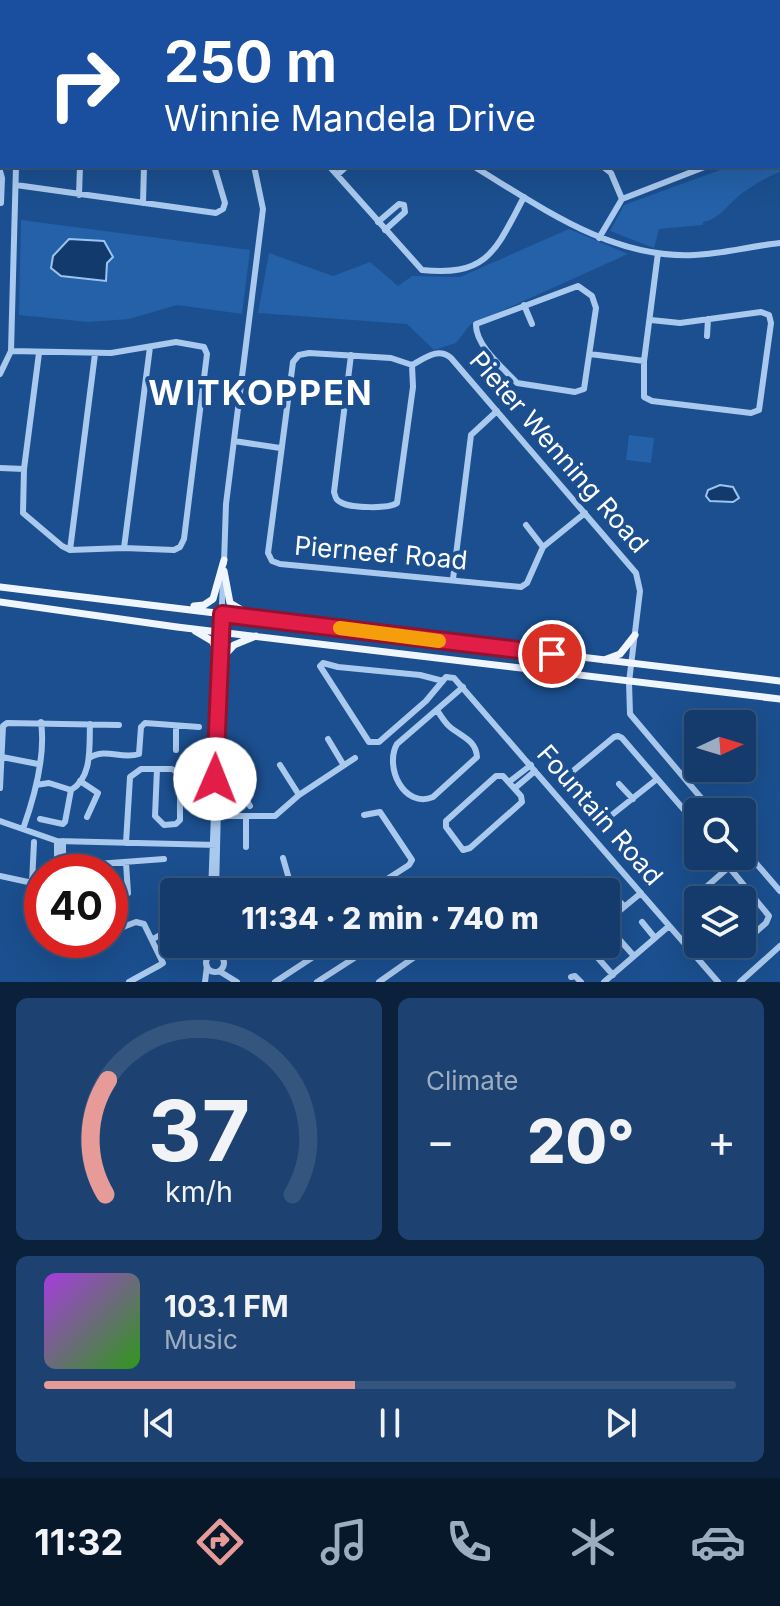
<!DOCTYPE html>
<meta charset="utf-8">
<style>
:root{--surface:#143b6b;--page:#1d4271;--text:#f1f3f6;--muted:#9dadc1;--line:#33557e;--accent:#e69b98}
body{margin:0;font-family:Inter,sans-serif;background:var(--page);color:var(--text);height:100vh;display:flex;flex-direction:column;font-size:30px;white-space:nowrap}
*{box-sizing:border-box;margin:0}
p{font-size:26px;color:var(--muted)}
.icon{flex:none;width:44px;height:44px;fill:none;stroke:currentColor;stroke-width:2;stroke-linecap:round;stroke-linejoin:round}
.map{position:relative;height:982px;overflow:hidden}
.panel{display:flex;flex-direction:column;gap:16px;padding:16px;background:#0b203b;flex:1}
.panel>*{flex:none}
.hud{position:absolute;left:0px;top:0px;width:780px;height:168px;box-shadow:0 8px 32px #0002,0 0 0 2px var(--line);background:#1a4fa0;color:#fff;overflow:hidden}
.needle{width:52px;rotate:86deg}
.tools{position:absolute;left:684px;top:710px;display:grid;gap:16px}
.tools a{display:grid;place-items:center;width:72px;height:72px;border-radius:8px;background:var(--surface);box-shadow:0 8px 32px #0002,0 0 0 2px var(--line);font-size:40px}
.speed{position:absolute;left:24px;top:854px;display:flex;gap:16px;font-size:40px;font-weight:700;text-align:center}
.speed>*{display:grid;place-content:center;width:104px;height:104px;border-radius:50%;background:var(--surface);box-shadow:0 8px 32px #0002,0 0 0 2px var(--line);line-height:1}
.speed .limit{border:12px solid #d22;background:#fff;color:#111}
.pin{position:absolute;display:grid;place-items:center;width:68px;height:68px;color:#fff;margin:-34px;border:4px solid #fff;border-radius:50%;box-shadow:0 2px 8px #0007}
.me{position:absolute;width:88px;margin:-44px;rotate:1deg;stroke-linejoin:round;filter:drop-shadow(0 0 6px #0008)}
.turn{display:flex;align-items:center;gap:28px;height:168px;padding:0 32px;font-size:36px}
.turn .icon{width:104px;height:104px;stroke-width:2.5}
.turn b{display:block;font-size:56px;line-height:68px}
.big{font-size:60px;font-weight:800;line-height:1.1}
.panel .widget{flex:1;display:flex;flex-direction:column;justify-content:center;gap:12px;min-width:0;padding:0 28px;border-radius:12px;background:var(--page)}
.panel .dial{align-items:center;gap:0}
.dial svg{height:208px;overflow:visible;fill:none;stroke:var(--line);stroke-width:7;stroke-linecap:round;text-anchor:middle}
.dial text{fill:var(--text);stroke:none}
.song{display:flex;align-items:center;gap:24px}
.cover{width:96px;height:96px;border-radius:12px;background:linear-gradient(135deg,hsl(280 70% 55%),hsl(110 70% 35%))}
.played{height:8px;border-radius:4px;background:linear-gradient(90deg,var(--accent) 45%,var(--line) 45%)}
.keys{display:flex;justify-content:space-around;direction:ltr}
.heat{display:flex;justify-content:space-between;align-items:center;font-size:44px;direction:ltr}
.panel .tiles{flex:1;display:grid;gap:16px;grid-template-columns:1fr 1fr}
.widget:last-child{grid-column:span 2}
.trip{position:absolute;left:160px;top:878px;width:460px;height:80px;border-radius:8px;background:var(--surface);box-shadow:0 8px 32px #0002,0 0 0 2px var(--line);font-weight:800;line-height:80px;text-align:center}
.dock{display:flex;height:128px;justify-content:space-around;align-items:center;background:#08182b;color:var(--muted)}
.dock .icon{width:56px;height:56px}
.dock .selected{color:var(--accent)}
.dock b{font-size:36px;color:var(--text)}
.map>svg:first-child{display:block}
.green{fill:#2461a8}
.water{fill:#123a6d;stroke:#9cc4f0;stroke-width:2}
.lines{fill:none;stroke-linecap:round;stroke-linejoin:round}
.minor{stroke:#a9c9ee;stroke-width:6}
.major{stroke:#f0f6ff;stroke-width:7}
.route-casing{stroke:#92132f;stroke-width:20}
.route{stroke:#e11d48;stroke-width:14}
.slow{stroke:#f59e0b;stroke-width:14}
.labels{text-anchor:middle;stroke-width:8;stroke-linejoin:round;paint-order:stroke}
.street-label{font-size:26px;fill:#fff;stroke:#1b4f8f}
.district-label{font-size:34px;font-weight:bold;letter-spacing:2px;fill:#fff;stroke:#1b4f8f}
</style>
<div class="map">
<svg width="780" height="982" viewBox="0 0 780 982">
<rect width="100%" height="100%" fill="#1b4f8f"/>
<path class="green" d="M780,102v70c-14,5 -28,14 -40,23 -14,11 -20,24 -37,27v3l-44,4 -5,19 -44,-17 14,-26 107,-39h47z
M21,220l229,30 -8,64 -65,-9 -48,14 -41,3 -69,-7z
M569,229l59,25 -158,71 -14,18 -22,7 -27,-26 -149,-11 11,-60 64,23 37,-14 28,24 14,-10 48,1z
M629,435l25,3 -3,25 -25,-3z"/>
<path class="water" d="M69,239l35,2 9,16 -6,6 -1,18 -45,-5 -10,-8 2,-12z
M720,485l13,2 6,11 -6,4 -23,-1 -4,-5 2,-6z"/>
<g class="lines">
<path class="minor" d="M125,0l2,2
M370,0v2
M615,0l1,2
M742,0l3,2
M21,2v-2
M280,2l3,-2
M431,2l4,-2
M778,26l2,1
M0,60l2,-1
M0,85h2
M778,94l2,-2
M0,123h2
M329,166l93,104c67,7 74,-21 102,-73
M473,166c68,41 138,93 221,89 29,-1 57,-9 86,-12
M602,166l9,7 11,26
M0,171l2,7 -1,25
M337,175l10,-9
M16,185l200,28 7,-4 2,-6 -11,-37
M79,195l1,-29
M143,203l1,-37
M378,222l21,-18 5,1 1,7 -20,18
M599,238l23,-39 85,-33
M578,286l14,10 4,12 -12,81 -9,3 -58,-9c-14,-15 -42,-38 -41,-59z
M524,305l8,19
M651,320l29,3 81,-11 8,3 2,8 -12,87 -8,3 -99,-12 -8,-4v-36l14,-108
M707,336l1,-17
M11,351l100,2 65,-11 28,5 3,7 -23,185 -4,8 -6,3 -50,-2 -54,2 -8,-4 -39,-33 1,-44 15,-116
M590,354l54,7
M351,355l-17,137c2,7 2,8 8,11 10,5 47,6 55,0l16,-116 -1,-22
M412,365l-21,-7 -82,-5 -10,2 -6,7 -25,191 4,8 8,3 241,23 6,-4 16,-36 42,-34
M412,365c13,-7 26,-18 39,-7l185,215 4,18 -11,91 1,32 83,98
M0,374l11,-23 5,-185
M234,441l46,7
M0,468l24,1
M526,525l17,22
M124,548l26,-201
M70,550l25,-196
M224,563l2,-59 37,-295 -9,-43
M453,579l18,-144 26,-24
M443,681l-23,-6 -82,-8 -15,-4 -3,3 49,76h10l47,-41 20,-24 8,1 264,304
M437,710c4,6 8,13 13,17 12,10 26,13 27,30l-44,40c-29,12 -49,-30 -36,-53l66,-57
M328,739l15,25
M176,750v-24
M2,757l36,7
M89,758c17,-11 32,2 50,-4l2,-27 4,-4 54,4
M280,765l19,30
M496,776h7l18,20 1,6 -52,46 -7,2 -17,-23v-6z
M219,778h15l17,-11
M234,778l16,28
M657,779l-49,39 -6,-3 -31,-38 2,-6 41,-34 4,-1 4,2 76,88
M80,781l18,12 -11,24
M509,782l22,-17
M233,784l1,22
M619,784l14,15
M36,785l13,-2 22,7
M0,788l3,-62 4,-3 112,2
M515,788l20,-17
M364,815l16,-3 32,48 -3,5 -42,27
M218,816h57l24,-21 56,-37
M40,819l23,5 2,-2 6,-32c22,-13 18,-44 19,-66
M0,821l57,20 160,4
M23,829c11,-31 23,-73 18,-107
M57,841v31
M126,843l4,-66 11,-8h31l5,3 3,9v39l-4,4 -12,1 -9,-9 2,-47
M246,847v-30
M742,847l38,44
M724,856l5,11 40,49 -3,7 -24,21
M126,863l2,30
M63,872v-31
M86,872l11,-8 67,-5
M0,876l42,9
M32,883l2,-41
M703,890l8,10
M211,892l12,-314
M216,892l4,-172
M263,892l26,-13 -6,-21
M581,892l13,-11 7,1 23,24
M37,911l1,-26
M698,919l-9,-12v-5l40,-35
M606,922l35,-29
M642,922l13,16
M110,932l26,-10 8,2 19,39 -3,2 -31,17
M618,938l16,18
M153,939l21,-12
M720,944l9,7 13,-7
M206 963a9 9 0 1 1 18 0a9 9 0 1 1-18 0Z
M568,956l13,-12
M209,957l1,-13
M597,957l16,18
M219,971l18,11
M571,977l4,-1 6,6
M205,982l2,-16
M275,982l58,-38
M317,982l59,-38
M379,982l54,-38
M604,982l65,-56
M740,982l40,-36"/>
<path class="major" d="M224,571l6,32 15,9
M0,587l780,94
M0,602l177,25 603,72
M194,606l10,-1 9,-6 11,-39
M195,631l17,10 9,16
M221,659l13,-14 22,-9
M604,660l16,-6 15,-19"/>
</g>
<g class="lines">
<defs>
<path id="route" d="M215,779l7,-165 330,40"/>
</defs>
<use href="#route" class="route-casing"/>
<use href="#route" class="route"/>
<path class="slow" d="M340,628l99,13"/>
</g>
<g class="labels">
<g class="street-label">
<text transform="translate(559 452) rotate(49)" y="9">Pieter Wenning Road</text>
<text transform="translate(381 553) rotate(5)" y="9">Pierneef Road</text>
<text transform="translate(600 815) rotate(49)" y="9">Fountain Road</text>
</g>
<g class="district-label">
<text x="261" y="405">WITKOPPEN</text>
</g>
</g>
</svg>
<div class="tools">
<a><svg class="needle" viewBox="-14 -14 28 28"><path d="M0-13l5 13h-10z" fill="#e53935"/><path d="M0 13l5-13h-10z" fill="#9dadc1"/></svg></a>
<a><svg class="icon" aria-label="search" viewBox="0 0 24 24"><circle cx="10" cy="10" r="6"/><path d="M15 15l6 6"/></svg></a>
<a><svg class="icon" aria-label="layers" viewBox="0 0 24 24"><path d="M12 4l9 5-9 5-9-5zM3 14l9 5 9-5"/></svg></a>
</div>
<div class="speed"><div class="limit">40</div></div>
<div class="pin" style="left:552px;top:654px;background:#d93025"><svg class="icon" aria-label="arrive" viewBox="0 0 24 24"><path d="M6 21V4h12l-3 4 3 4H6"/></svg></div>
<svg class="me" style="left:215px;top:779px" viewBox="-20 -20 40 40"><circle r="19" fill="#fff"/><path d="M0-13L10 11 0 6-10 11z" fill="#e11d48"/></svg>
<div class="trip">11:34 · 2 min · 740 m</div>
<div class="hud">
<div class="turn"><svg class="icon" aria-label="right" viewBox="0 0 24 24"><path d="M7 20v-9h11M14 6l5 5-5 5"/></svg><div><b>250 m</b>Winnie Mandela Drive</div></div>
</div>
</div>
<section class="panel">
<div class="tiles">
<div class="widget dial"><svg viewBox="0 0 100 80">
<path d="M14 69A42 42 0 1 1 86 69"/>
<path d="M14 69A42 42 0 0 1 15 25" stroke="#e69b98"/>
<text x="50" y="56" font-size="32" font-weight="700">37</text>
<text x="50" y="72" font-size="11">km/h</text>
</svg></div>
<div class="widget"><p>Climate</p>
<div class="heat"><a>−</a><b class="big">20°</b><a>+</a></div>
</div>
<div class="widget">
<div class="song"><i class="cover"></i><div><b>103.1 FM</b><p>Music</p></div></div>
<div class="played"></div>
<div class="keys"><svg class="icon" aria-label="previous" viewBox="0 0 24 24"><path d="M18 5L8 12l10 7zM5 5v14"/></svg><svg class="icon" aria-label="pause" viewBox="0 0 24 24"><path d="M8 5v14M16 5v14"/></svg><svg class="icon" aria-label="next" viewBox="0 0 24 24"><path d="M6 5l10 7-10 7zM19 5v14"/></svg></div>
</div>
</div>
</section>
<nav class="dock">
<b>11:32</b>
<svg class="icon selected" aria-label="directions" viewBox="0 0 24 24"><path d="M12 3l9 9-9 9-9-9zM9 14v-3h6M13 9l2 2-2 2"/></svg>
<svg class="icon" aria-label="music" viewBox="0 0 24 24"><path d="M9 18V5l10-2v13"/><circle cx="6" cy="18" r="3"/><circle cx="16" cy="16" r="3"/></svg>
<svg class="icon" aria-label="phone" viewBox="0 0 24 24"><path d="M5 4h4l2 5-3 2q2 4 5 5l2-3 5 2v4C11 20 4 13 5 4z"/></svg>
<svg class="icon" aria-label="climate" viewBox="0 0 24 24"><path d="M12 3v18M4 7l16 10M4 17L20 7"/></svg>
<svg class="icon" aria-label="car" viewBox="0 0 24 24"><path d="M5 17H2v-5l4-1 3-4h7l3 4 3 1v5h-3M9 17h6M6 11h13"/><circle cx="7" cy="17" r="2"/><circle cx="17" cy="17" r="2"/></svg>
</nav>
